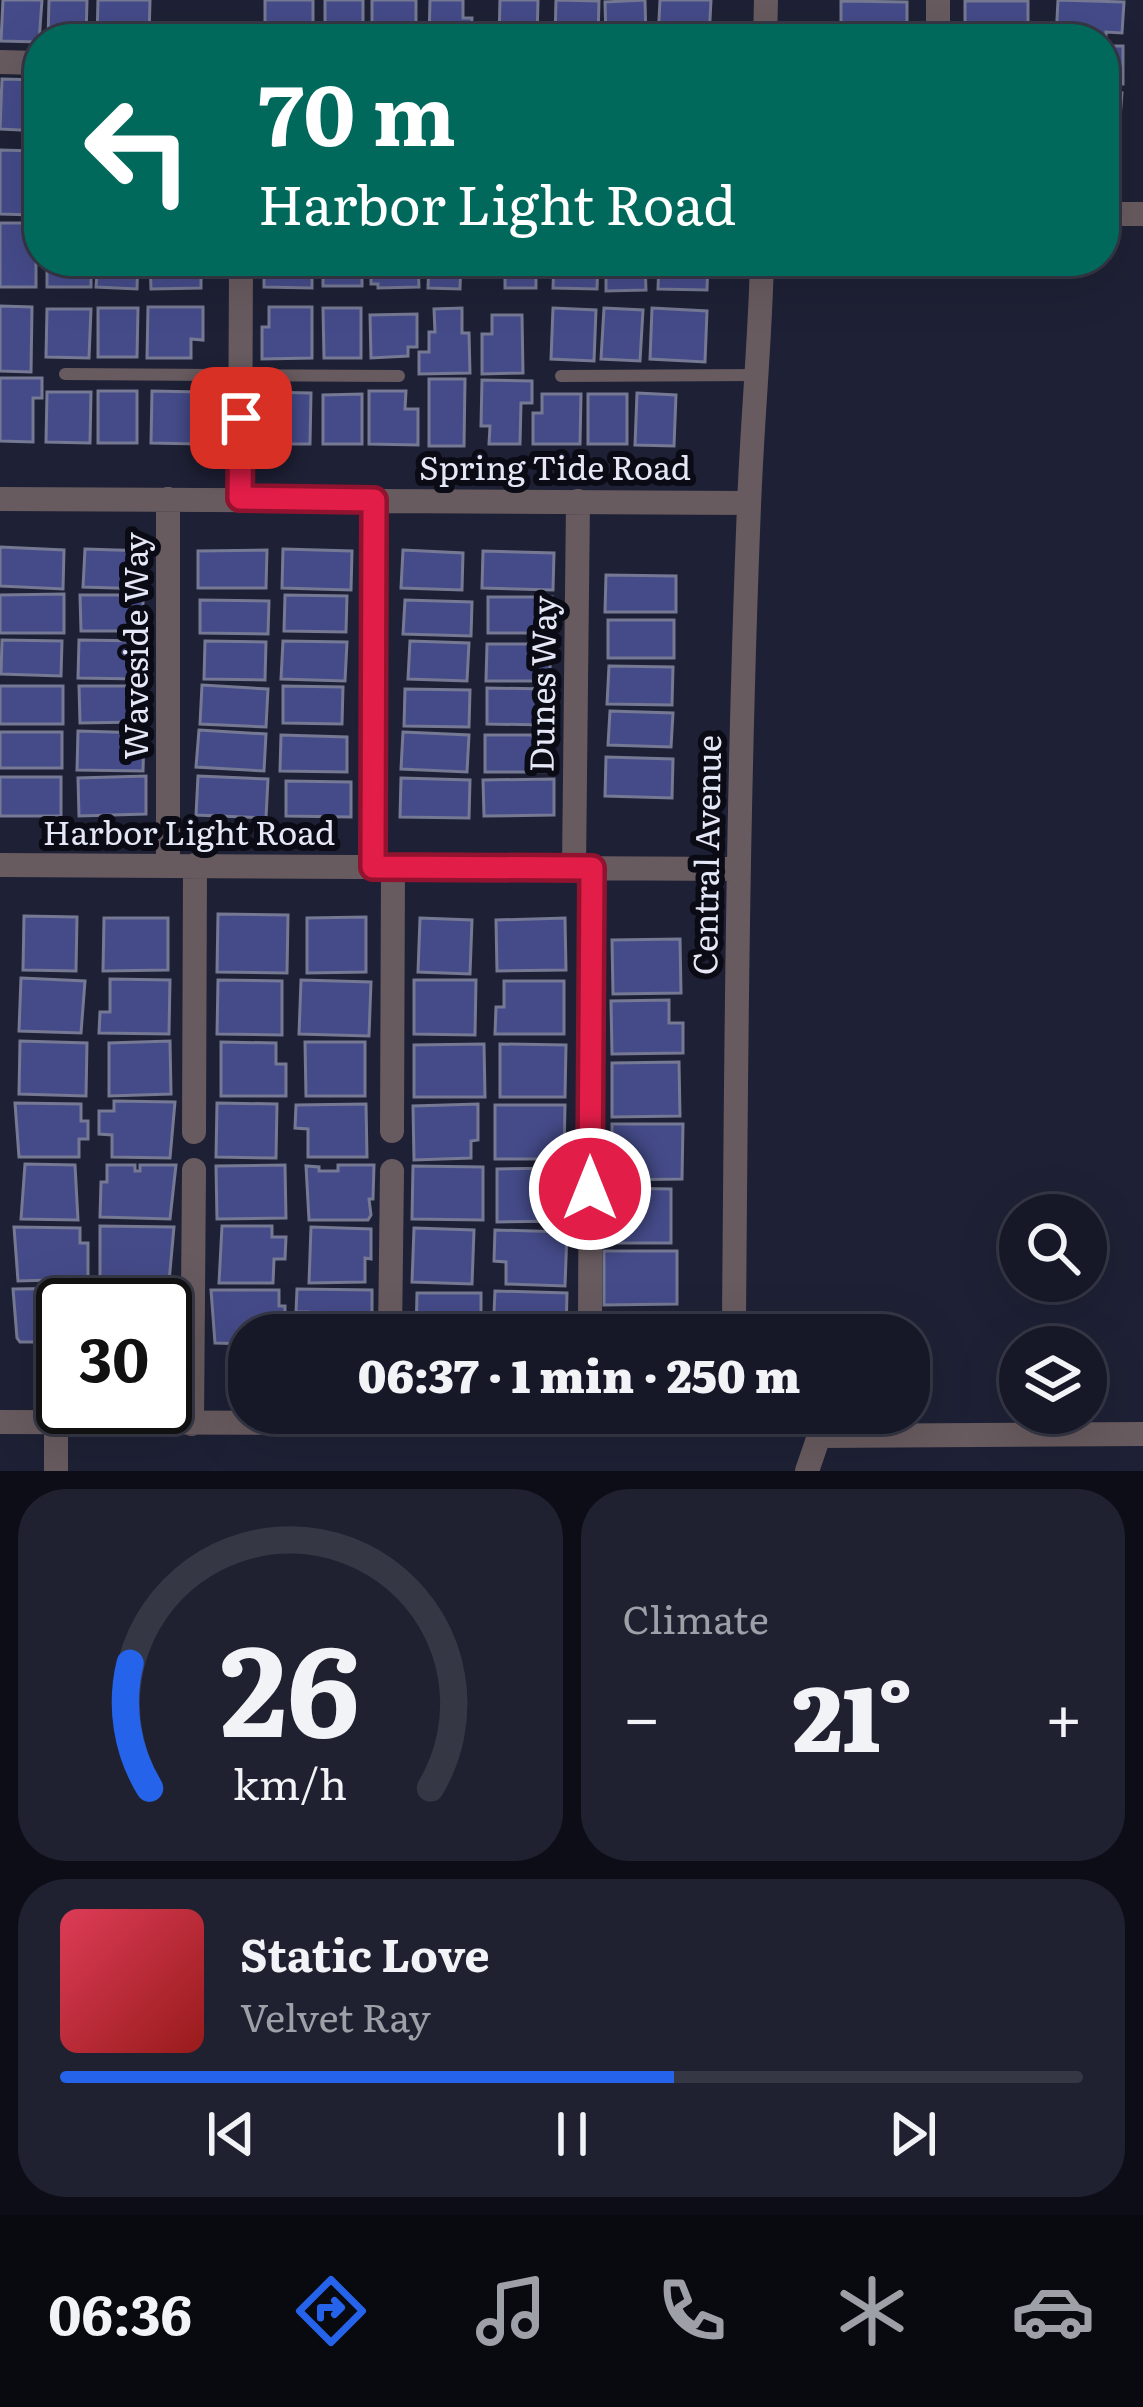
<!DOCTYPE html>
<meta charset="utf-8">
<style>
:root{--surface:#161828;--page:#1f2130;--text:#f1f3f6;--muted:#9ea0a8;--line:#353745;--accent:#2563eb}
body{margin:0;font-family:Literata,serif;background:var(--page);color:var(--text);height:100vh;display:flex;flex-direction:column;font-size:45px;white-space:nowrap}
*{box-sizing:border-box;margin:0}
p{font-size:39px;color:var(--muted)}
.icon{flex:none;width:66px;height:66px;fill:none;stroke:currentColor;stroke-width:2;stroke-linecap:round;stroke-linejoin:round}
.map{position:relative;height:1471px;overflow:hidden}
.panel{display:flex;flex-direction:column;gap:18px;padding:18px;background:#0c0d16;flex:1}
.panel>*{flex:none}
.top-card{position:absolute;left:24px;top:24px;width:1095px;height:252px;border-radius:48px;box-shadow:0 12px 48px #0002,0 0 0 3px var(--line);background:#00695c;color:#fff;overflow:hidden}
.buttons{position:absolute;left:999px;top:1194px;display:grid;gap:24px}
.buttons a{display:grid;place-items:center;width:108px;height:108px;border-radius:50%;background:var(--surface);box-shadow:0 12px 48px #0002,0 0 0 3px var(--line);font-size:60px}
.speed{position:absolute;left:36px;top:1278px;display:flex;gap:24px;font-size:60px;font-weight:700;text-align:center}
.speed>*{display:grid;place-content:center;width:156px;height:156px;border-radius:50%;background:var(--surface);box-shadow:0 12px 48px #0002,0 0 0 3px var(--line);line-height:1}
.speed .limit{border:6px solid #111;border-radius:18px;background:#fff;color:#111}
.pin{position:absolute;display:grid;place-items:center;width:102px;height:102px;color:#fff;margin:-51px;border-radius:24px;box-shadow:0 6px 18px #0006}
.me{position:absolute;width:132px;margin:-66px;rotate:0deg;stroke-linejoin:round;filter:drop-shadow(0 0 9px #0008)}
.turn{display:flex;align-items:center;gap:42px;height:252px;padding:0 36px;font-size:54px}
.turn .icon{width:156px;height:156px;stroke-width:2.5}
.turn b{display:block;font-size:84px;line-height:102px}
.big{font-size:90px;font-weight:800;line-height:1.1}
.panel .card{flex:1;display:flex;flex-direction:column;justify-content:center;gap:18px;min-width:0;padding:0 42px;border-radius:48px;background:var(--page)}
.panel .dial{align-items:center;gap:0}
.dial svg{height:312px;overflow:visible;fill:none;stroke:var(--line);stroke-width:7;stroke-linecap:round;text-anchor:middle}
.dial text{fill:var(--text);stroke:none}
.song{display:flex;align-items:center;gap:36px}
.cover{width:144px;height:144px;border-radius:18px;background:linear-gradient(135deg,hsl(350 70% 55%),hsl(0 70% 35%))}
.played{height:12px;border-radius:6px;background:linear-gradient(90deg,var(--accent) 60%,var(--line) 60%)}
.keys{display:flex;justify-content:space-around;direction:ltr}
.heat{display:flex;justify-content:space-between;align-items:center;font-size:66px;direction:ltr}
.panel .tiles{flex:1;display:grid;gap:18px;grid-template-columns:1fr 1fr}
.card:last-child{grid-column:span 2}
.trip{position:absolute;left:228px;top:1314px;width:702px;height:120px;border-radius:48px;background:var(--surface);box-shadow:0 12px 48px #0002,0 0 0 3px var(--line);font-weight:800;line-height:120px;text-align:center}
.tab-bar{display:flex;height:192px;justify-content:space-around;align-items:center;background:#090a10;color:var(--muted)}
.tab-bar .icon{width:84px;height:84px}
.tab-bar .on{color:var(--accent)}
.tab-bar b{font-size:54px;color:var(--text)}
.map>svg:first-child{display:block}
.building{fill:#454b89;stroke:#757993;stroke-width:3}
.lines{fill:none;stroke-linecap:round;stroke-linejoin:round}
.lane{stroke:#685b5f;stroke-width:12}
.street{stroke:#685b5f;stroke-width:24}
.route-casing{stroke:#92132f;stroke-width:30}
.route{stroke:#e11d48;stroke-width:21}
.labels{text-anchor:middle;stroke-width:12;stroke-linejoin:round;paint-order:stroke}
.street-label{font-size:33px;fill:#e4e7f6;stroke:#0a0b14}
</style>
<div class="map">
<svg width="1143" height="1471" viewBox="0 0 1143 1471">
<rect width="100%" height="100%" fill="#1e2035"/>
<path class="building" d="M3,0h39l-3,42 -38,-1z
M49,0h38l-1,39h-38z
M98,0h52l-1,39h-52z
M265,0h48v39h-48z
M325,0h38v39h-38z
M372,0h44v39h-44z
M430,0h33v18h9l-1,21h-42z
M500,0h38l-1,39h-38z
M556,0l43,1 -1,38h-43z
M645,0l1,39h-40l-1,-37z
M660,0h51l-2,39h-51z
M1058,0l66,2 -2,31 -16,-1v8l-50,-2z
M841,1l66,1v37h-66z
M965,1h63v38l-63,-1z
M1104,46h19v38h-19z
M2,79l37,1v51l-39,-2z
M1104,92l18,1 -3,38 -15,-1z
M1104,140h10l-1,37h-9z
M0,150l33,1 -1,64 -32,-1z
M0,223h36v64h-36z
M47,261h44v26h-44z
M98,261h40l-1,28 -41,-2z
M150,261h51v27l-50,1z
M264,261h48v27l-48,-1z
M323,261h39v25h-39z
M371,261h47l1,26 -41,1v-4h-7z
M429,261h39h-7l-1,28 -32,-1z
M495,261h41v27h-31v-27z
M554,261h44l-1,28 -44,-1z
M606,261h39l1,29 -40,1z
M659,261h49l-1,29 -49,-1z
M0,306l32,1 -1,65 -31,-1z
M148,307h55v33l-12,-1v19h-44z
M269,307h43v51l-50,1v-32h7z
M98,308h40l-1,49h-39z
M323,308h38v50h-37z
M462,308v25h7l1,40 -51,1v-22h10v-20h6l-1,-23z
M553,308l43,2 -2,51 -43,-2z
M604,308l39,2 -3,51 -39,-2z
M652,308l55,3 -2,51 -55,-3z
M47,309h44l-2,49 -43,-1z
M417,314v33h-9v9l-37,2 -1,-43z
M492,315h30l1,58 -41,1v-40h10z
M0,378h42v20h-9v44l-33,-1z
M429,379h36l-1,67h-35z
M482,380l50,1v22h-11l-1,41h-31l1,-18h-9z
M98,391h39v52h-39z
M152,391l48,1 -1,52 -48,-1z
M369,391h37l-1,18h13v36l-49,-1z
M47,392h44l-1,51 -44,-1z
M260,392l51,1 -1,51h-51z
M637,393l39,2 -2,51 -39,-1z
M362,394v50h-39v-49z
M542,394h39l-1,50h-47v-31h9z
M588,394h39v50h-39z
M0,547l64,3 -1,39 -63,-3z
M85,549l62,2 -1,38 -63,-2z
M283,549l69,2 -1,39 -69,-2z
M267,550l-1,38h-68v-37z
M403,550l60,3 -1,37 -61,-2z
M483,551l71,2 -1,37 -71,-2z
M606,575l70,1v36h-71z
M64,594v39h-64v-38z
M80,595h63v36h-62z
M285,595l62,1 -1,36 -62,-1z
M488,597h64l-1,36h-63z
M200,600l69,1 -1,33 -68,-1z
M405,600l67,2 -1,34 -68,-2z
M608,620h66v38h-66z
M2,640l60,1 -1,35 -60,-2z
M79,640l63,1 -2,38 -62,-1z
M205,641l61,1 -1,38 -61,-1z
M283,641l64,1 -2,39 -64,-2z
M410,641l59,2 -2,38 -59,-2z
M487,644h63v37h-64z
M609,666l64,1 -1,38 -65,-1z
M202,685l66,4 -2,38 -66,-3z
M0,686h63v38h-63z
M79,686h59l1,36 -59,1z
M283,686l60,1 -1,37 -59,-1z
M487,688l59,1v36l-59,-1z
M405,689l65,1 -1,37 -65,-1z
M610,711l63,2 -2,34 -63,-2z
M199,730l67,4 -2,37 -68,-4z
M78,731l66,2 -1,38 -66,-1z
M0,732h62v36h-62z
M403,732l66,3 -2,37 -66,-3z
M281,735l66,2v35l-67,-1z
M485,735h66l-1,37h-65z
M606,757l67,2 -1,39 -67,-2z
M146,776v38l-67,2 -1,-38z
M198,776l70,3 -2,39 -70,-3z
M0,777h61v39h-61z
M401,778l69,2 -1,38 -69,-1z
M554,779v36l-70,1 -1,-36z
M286,781l65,1v35l-65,-1z
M218,914l70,1 -1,58 -70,-1z
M24,916l53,1 -1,54 -53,-1z
M366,917v55l-59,1v-55z
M104,918h64v52l-65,1z
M420,918l52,2 -2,54 -52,-2z
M565,918l1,52 -69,1 -1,-51z
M680,939l1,54 -68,1 -1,-54z
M21,978l64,3 -4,52 -62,-2z
M110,979l60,1 -1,54 -70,-1 1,-21h10z
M218,980l64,1v54l-65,-1z
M301,980l70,2 -2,54 -70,-2z
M414,980h62l-1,55 -61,-1z
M504,981h60v53h-69l1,-27h8z
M669,1000v23h14v30l-71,1 -1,-53z
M20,1041l67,2 -1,53 -67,-2z
M170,1041l1,53 -62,2v-53z
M221,1042l55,1v21h10v32h-65z
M305,1042h60v54h-59z
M484,1044l1,53h-71v-52z
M500,1044l66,1 -1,52h-65z
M679,1062l1,54 -68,1v-54z
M114,1101l61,1 -5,56 -58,-1v-22l-13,-1v-23h15z
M15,1103l66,1v17h7v18h-9v18h-60z
M217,1103l60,1 -1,54 -60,-1z
M366,1104l1,53h-59v-28l-13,-1 1,-23z
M478,1104v36l-7,1v17l-57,2 -1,-54z
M495,1105h70l-1,54h-69z
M612,1124h71l-1,55 -70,1z
M25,1164l50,1 3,55 -57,-1z
M107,1165h28v6h5v-6h36l-6,54 -70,-2 1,-35h6z
M285,1165l1,53 -69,1 -1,-53z
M338,1165h36l-1,34h-4l2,16 -3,5h-59l-3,-54 13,1v4h19z
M413,1166l70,1v53l-71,-1z
M566,1168v53l-69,1v-53z
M612,1188l59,1v54h-60z
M100,1226l74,1 -5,55 -69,-2z
M222,1226h50v11h14l-1,22h-11l-1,24h-54z
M14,1227l66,1v15h8v36l-70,2z
M311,1227l60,2v30l-6,-1v24l-56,1z
M414,1228l60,2 -2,54 -60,-2z
M495,1230l72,2 -2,54 -59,-2v-22l-12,-1z
M604,1251h73v53l-73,1z
M87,1288l1,17h-25v37h-43l-3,-4 -4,-49z
M114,1288l59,2 -4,54 -4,2v-41h-67v-8h16z
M297,1289l75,1v31h-5l-1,14h-58v-23h-12z
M211,1290h68v16h6v29h-36v9l-34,-1z
M495,1291l72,2 -1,42h-62v-22h-10z
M417,1293h64v28h-10v14h-55z"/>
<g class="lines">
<path class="lane" d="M65,374l334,2
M561,376l197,-1"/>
<path class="street" d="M765,39l1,-39
M938,39v-39
M0,62l39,1
M1104,214h39
M240,498l1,-237
M0,499l749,4
M0,865l738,4
M168,866v-367
M373,867l1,-368
M574,868l4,-367
M392,1131l1,-265
M194,1132l1,-267
M590,1320l2,-452
M390,1335l2,-164
M728,1335l6,-12c2,-272 4,-545 15,-817 3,-82 11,-163 13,-245
M0,1422l639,2 18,-11
M192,1424l2,-254
M56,1471v-49
M807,1471l12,-35 324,-2"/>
</g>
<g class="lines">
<defs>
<path id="route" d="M241,418l-1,80 134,2 -1,367 219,1 -2,321"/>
</defs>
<use href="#route" class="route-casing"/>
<use href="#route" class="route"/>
</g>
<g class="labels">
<g class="street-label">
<text x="555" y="480">Spring Tide Road</text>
<text transform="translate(136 646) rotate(-90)" y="12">Waveside Way</text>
<text transform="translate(543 684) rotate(-89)" y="12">Dunes Way</text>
<text x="189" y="845">Harbor Light Road</text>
<text transform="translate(707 855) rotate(-89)" y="12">Central Avenue</text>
</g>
</g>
</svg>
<div class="buttons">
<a><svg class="icon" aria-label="search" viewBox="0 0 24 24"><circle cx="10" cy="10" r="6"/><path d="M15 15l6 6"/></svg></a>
<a><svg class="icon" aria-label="layers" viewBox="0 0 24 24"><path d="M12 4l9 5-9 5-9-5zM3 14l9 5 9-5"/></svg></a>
</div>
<div class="speed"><div class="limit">30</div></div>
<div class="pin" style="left:241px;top:418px;background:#d93025"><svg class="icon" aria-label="arrive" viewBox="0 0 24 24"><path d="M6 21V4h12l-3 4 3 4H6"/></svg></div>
<svg class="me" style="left:590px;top:1189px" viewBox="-20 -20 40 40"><circle r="17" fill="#e11d48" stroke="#fff" stroke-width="3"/><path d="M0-11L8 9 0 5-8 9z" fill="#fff"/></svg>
<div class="trip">06:37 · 1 min · 250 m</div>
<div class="top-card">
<div class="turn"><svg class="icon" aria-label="left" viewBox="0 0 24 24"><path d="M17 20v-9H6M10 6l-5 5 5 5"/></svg><div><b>70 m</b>Harbor Light Road</div></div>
</div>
</div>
<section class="panel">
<div class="tiles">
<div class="card dial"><svg viewBox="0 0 100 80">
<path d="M14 69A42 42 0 1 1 86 69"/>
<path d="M14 69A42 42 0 0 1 9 37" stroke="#2563eb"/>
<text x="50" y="56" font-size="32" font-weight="700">26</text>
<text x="50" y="72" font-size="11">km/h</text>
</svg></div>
<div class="card"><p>Climate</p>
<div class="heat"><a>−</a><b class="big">21°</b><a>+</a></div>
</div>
<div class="card">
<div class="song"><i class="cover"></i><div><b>Static Love</b><p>Velvet Ray</p></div></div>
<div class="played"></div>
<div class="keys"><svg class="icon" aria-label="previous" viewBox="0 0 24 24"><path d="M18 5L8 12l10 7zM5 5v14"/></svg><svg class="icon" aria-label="pause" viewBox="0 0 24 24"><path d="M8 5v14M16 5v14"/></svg><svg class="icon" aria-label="next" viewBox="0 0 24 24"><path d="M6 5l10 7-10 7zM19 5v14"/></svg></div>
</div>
</div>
</section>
<nav class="tab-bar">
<b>06:36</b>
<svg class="icon on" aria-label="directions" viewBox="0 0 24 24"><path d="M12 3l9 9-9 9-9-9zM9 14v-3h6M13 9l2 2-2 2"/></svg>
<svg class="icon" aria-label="music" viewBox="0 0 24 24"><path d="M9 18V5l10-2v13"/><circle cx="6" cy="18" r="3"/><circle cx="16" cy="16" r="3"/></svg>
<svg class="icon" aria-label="phone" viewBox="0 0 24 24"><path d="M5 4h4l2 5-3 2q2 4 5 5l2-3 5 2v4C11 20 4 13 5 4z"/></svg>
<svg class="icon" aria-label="climate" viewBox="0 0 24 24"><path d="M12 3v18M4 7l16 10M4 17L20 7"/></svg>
<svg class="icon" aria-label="car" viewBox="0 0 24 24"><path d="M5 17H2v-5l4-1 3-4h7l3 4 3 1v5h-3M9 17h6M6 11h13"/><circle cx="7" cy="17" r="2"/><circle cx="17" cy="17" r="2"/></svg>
</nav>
